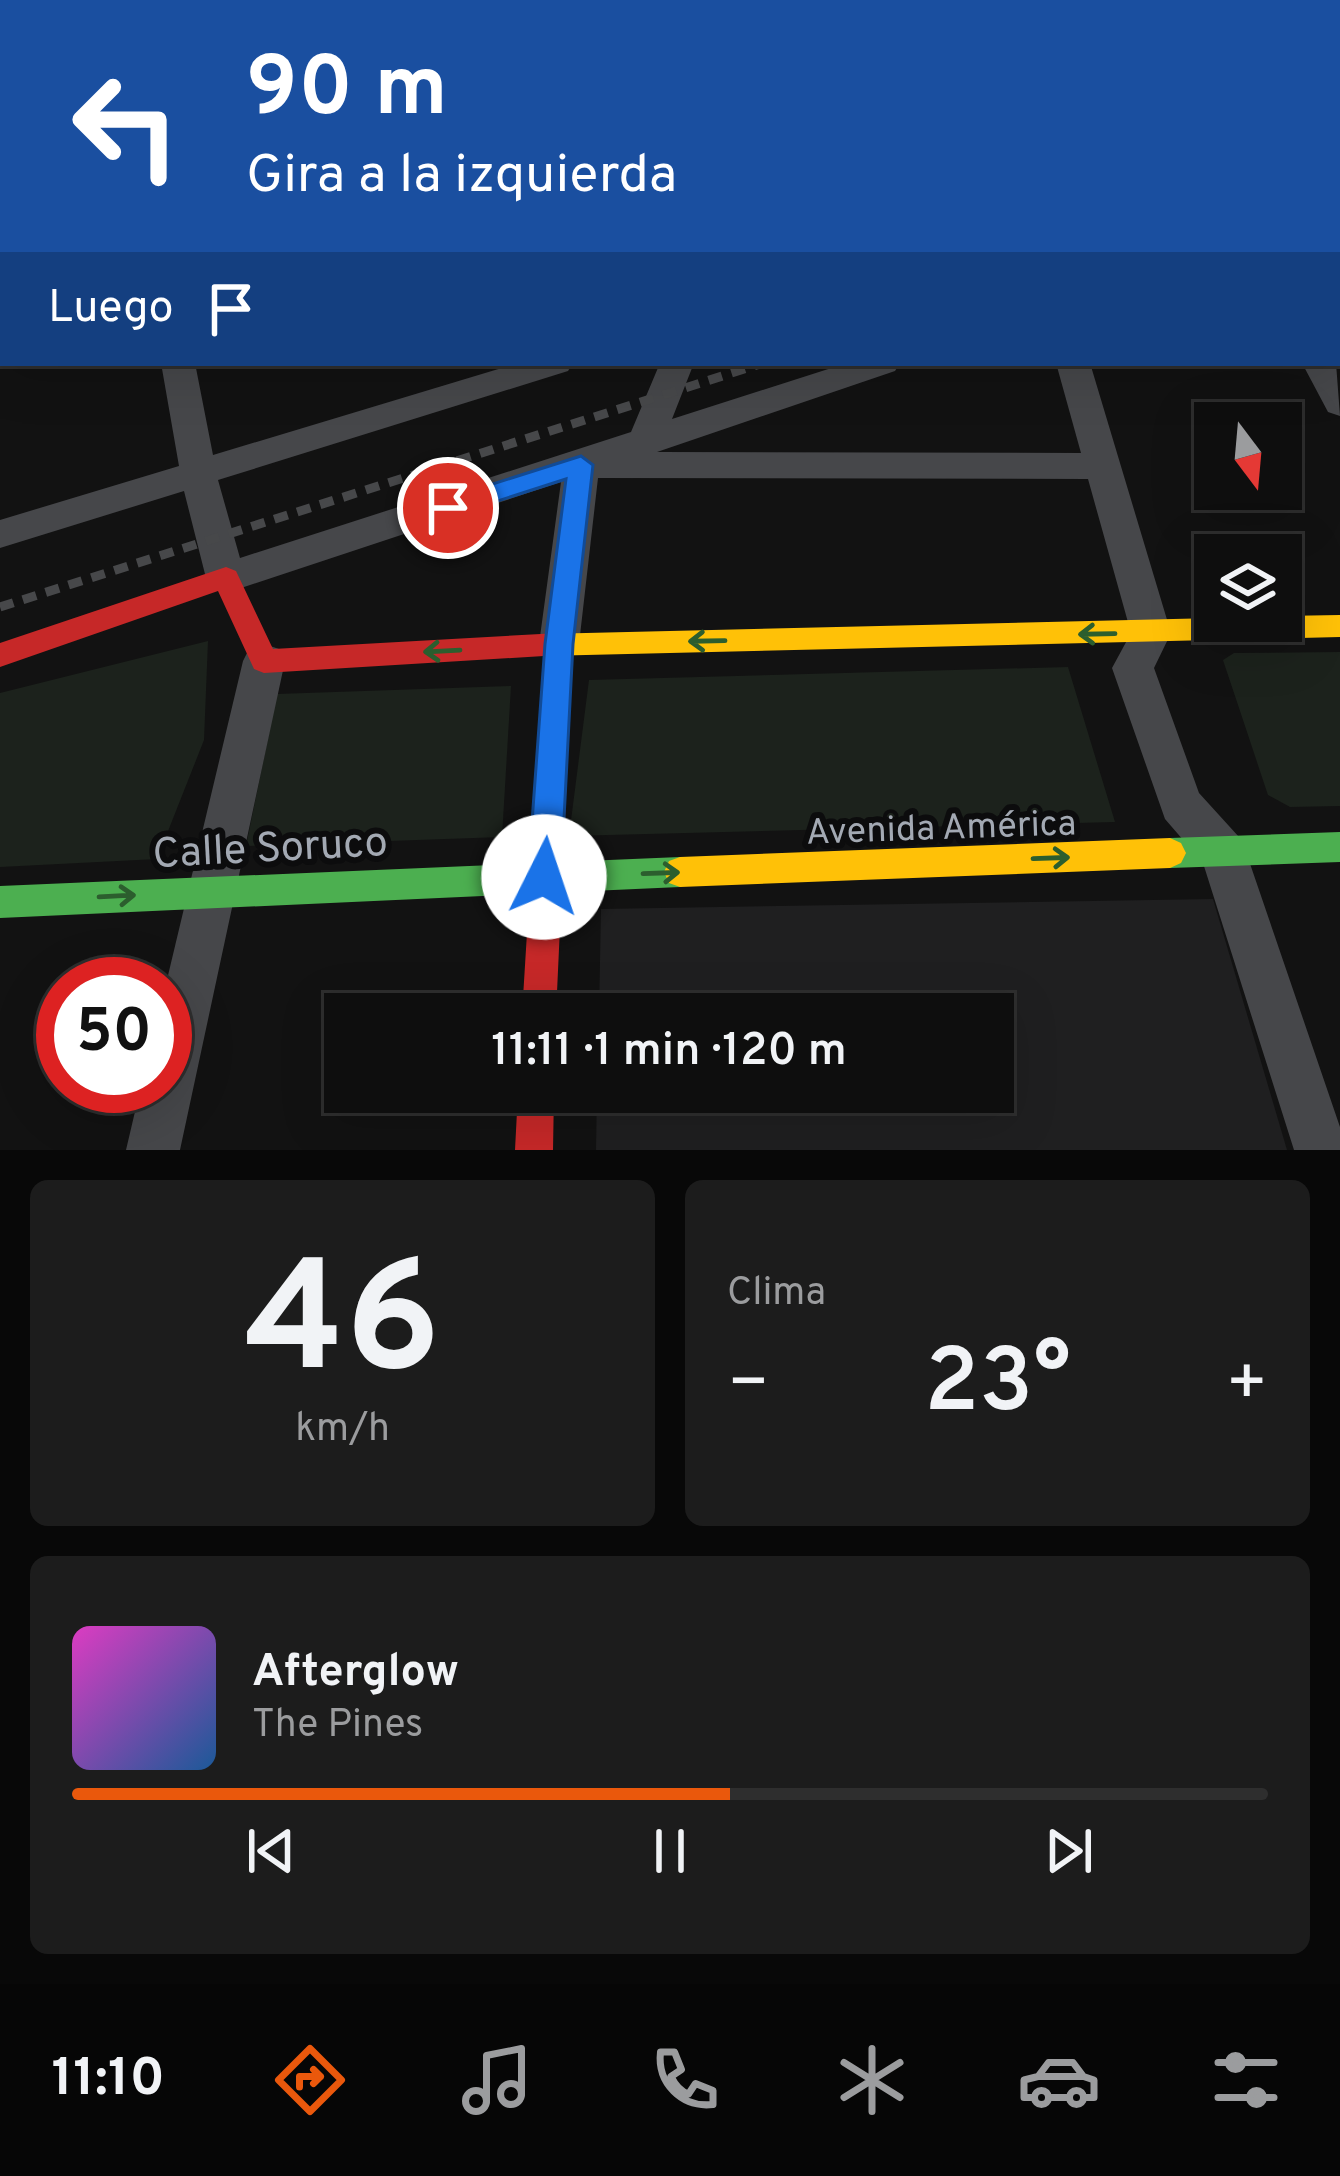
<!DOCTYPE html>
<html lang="es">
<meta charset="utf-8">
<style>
:root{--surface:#0e0e0e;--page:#1c1c1c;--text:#f1f3f6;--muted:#9b9c9e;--line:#2e2e2e;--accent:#ea580c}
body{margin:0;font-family:Overpass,sans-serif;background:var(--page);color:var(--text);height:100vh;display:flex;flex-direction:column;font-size:45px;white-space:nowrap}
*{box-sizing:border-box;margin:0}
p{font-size:39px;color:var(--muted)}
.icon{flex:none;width:66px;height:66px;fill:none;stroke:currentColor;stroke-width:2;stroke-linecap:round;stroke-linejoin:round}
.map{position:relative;height:1150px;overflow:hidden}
.drawer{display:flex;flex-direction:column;gap:30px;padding:30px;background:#080808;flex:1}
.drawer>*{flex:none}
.hud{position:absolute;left:0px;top:0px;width:1341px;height:366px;box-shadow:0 12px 48px #0002,0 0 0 3px var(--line);background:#1a4fa0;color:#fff;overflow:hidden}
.needle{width:78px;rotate:164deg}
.controls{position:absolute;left:1194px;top:402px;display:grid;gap:24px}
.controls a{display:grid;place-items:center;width:108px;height:108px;border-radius:0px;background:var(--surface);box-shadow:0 12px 48px #0002,0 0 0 3px var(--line);font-size:60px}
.speed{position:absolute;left:36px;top:957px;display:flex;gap:24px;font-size:60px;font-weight:700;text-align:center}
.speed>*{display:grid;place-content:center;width:156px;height:156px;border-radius:50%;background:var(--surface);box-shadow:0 12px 48px #0002,0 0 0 3px var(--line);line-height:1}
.speed .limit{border:18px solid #d22;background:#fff;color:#111}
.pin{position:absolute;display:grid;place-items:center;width:102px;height:102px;color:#fff;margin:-51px;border:6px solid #fff;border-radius:50%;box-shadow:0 3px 12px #0007}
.me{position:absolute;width:132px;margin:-66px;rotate:4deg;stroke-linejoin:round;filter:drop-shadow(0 0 9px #0008)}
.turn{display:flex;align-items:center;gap:42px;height:252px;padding:0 48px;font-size:54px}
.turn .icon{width:156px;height:156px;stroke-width:2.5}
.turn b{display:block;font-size:84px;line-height:102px}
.then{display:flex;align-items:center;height:114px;padding:0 48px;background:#0003;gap:24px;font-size:45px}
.big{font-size:90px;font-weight:600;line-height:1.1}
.drawer .widget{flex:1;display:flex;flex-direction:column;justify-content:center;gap:18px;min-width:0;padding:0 42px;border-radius:18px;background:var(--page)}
.drawer .dial{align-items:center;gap:0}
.dial b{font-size:156px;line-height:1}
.song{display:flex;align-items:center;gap:36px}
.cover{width:144px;height:144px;border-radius:18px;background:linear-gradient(135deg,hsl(310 70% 55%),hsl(210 70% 35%))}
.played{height:12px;border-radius:6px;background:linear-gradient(90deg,var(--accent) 55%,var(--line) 55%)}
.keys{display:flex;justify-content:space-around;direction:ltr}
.heat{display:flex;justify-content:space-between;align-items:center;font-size:66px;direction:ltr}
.drawer .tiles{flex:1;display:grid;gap:30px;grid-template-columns:1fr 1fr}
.widget:last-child{grid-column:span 2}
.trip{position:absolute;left:324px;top:993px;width:690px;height:120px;border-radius:0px;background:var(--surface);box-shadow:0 12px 48px #0002,0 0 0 3px var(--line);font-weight:600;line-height:120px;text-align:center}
.tabs{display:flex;height:192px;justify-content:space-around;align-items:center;background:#060606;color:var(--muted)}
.tabs .icon{width:84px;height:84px}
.tabs .current{color:var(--accent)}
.tabs b{font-size:54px;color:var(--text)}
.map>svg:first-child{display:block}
.built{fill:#1f1f20}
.green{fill:#1c221c}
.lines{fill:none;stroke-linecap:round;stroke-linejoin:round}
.street{fill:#46474a;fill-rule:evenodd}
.fast{fill:#4caf50;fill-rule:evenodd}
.slow{fill:#ffc107;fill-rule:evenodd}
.jam{fill:#c62828;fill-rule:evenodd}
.rail{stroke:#47484a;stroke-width:9;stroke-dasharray:14 10;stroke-linecap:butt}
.oneway{stroke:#2c5e2e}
.route{fill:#1a73e8;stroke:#114b97;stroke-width:3}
.labels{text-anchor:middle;stroke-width:12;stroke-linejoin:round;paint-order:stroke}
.street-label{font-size:36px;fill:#a3a9b3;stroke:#0c0c0d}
.near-street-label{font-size:42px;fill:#a3a9b3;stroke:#0c0c0d}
</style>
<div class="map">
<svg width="1340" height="1150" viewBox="0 0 1340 1150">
<rect width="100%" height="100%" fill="#121212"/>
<path class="built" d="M1213,899l74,251h-691l1,-58h396v-78h-394l2,-105z"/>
<path class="green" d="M208,641l-4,99 -47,119 -157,8v-174z
M1340,652v154l-50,1 -22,-12 -45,-135 11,-7z
M1068,667l47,155 -546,14 20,-156z
M511,686l-9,151 -256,9 31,-152z"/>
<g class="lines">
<path class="street" d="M451,0h24l2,3h-24z
M637,0h25l2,3h-25z
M816,0h37l-39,3z
M1174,0h26l2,3h-26z
M0,73l3,1v16l-3,-1z
M1338,91l2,1v16l-2,-1z
M1338,125h2l-2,17z
M1340,209v18l-2,1v-18z
M161,363h34l18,92 305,-92h55l-5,8 -350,109 22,78 391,-126 29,-69h34l-22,56 175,-56h53l-5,8 -238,81 424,1 -25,-90h34l81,270 -17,35 45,125 40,44 7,15 94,275v23h-46l-91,-287 -38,-44 -53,-151 19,-35 -43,-154 -490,-1 -19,166 -6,12 -14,5 -14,-5 -6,-12 22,-162 -335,111 -14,-4 -6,-11 -22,-87 -184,57v-28l179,-54z
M1302,363h34l4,53 -12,-4z
M264,644l15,5 6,12 -105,489h-54l15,-64h24v-98l78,-327 6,-12z"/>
<path class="fast" d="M1340,832v30l-170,6 -11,-5 -5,-10 5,-10 11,-5z
M680,857l11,4 5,11 -5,11 -11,4 -680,31v-32z"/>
<path class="slow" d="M3,178v12l-3,1v-12z
M1340,615v22l-796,19 -10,-3 -4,-8 4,-8 10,-3 671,-16 66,3v-5z
M1170,838l11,5 5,10 -5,10 -11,5 -490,19 -11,-4 -5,-11 5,-11 11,-4z"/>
<path class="jam" d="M226,567l10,4 37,78 286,-16 10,3 4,8 -17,370h-34l22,-358 -280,17 -10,-4 -36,-78 -218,76v-24z
M518,1092h36l-1,58h-38z"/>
<path class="rail" d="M0,607l763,-244"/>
</g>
<defs><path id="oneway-shaft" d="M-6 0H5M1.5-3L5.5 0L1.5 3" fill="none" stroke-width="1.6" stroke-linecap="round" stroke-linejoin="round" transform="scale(3)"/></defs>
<g class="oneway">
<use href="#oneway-shaft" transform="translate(1097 634) rotate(179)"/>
<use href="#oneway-shaft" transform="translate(707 641) rotate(179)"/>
<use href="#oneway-shaft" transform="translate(442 651) rotate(177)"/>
<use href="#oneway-shaft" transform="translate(1051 858) rotate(-2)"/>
<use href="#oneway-shaft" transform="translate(661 873) rotate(-2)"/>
<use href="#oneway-shaft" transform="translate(117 896) rotate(-3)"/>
</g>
<path class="route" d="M581,456l12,9 -20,179 -12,233 -5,11 -12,5 -11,-5 -5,-11 17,-233 21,-165 -118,38 -13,-9 4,-7z"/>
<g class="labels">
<g class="street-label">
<text transform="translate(941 826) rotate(-2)" y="13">Avenida América</text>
</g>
<g class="near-street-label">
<text transform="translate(270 846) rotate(-3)" y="15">Calle Soruco</text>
</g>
</g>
</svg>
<div class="controls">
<a><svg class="needle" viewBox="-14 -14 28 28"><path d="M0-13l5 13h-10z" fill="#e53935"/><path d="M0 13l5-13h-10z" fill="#9b9c9e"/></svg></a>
<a><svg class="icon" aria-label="layers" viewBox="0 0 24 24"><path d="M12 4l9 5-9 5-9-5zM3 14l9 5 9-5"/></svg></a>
</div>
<div class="speed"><div class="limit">50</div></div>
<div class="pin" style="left:448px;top:508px;background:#d93025"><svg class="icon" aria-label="arrive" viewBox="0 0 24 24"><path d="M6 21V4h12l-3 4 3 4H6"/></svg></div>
<svg class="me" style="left:544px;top:877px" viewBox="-20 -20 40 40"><circle r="19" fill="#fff"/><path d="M0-13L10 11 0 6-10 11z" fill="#1a73e8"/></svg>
<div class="trip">11:11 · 1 min · 120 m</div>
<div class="hud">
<div class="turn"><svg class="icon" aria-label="left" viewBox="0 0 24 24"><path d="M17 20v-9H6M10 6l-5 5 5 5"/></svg><div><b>90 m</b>Gira a la izquierda</div></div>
<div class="then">Luego<svg class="icon" aria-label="arrive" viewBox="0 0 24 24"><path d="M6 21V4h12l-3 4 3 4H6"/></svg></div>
</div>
</div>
<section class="drawer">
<div class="tiles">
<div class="widget dial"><b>46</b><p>km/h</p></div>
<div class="widget"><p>Clima</p>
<div class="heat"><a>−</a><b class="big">23°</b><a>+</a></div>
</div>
<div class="widget">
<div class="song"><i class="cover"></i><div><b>Afterglow</b><p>The Pines</p></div></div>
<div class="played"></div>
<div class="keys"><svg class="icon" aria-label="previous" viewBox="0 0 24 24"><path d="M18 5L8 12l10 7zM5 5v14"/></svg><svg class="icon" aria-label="pause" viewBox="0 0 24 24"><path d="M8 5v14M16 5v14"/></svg><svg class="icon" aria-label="next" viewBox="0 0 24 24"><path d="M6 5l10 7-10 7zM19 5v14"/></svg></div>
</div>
</div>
</section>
<nav class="tabs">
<b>11:10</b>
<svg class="icon current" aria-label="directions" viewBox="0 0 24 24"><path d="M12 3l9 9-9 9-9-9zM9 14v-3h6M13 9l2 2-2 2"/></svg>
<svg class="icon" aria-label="music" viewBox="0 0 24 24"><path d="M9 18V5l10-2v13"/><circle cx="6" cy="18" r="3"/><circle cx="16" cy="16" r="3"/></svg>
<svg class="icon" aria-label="phone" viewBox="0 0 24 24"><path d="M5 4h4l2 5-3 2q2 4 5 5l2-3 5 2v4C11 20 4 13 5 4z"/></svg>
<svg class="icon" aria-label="climate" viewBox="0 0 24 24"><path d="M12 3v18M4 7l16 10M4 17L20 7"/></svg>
<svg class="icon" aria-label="car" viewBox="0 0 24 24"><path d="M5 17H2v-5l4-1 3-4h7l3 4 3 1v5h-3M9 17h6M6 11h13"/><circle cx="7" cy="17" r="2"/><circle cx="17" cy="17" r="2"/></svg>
<svg class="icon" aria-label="filters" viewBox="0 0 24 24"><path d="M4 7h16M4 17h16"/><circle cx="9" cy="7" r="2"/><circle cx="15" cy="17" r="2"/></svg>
</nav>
